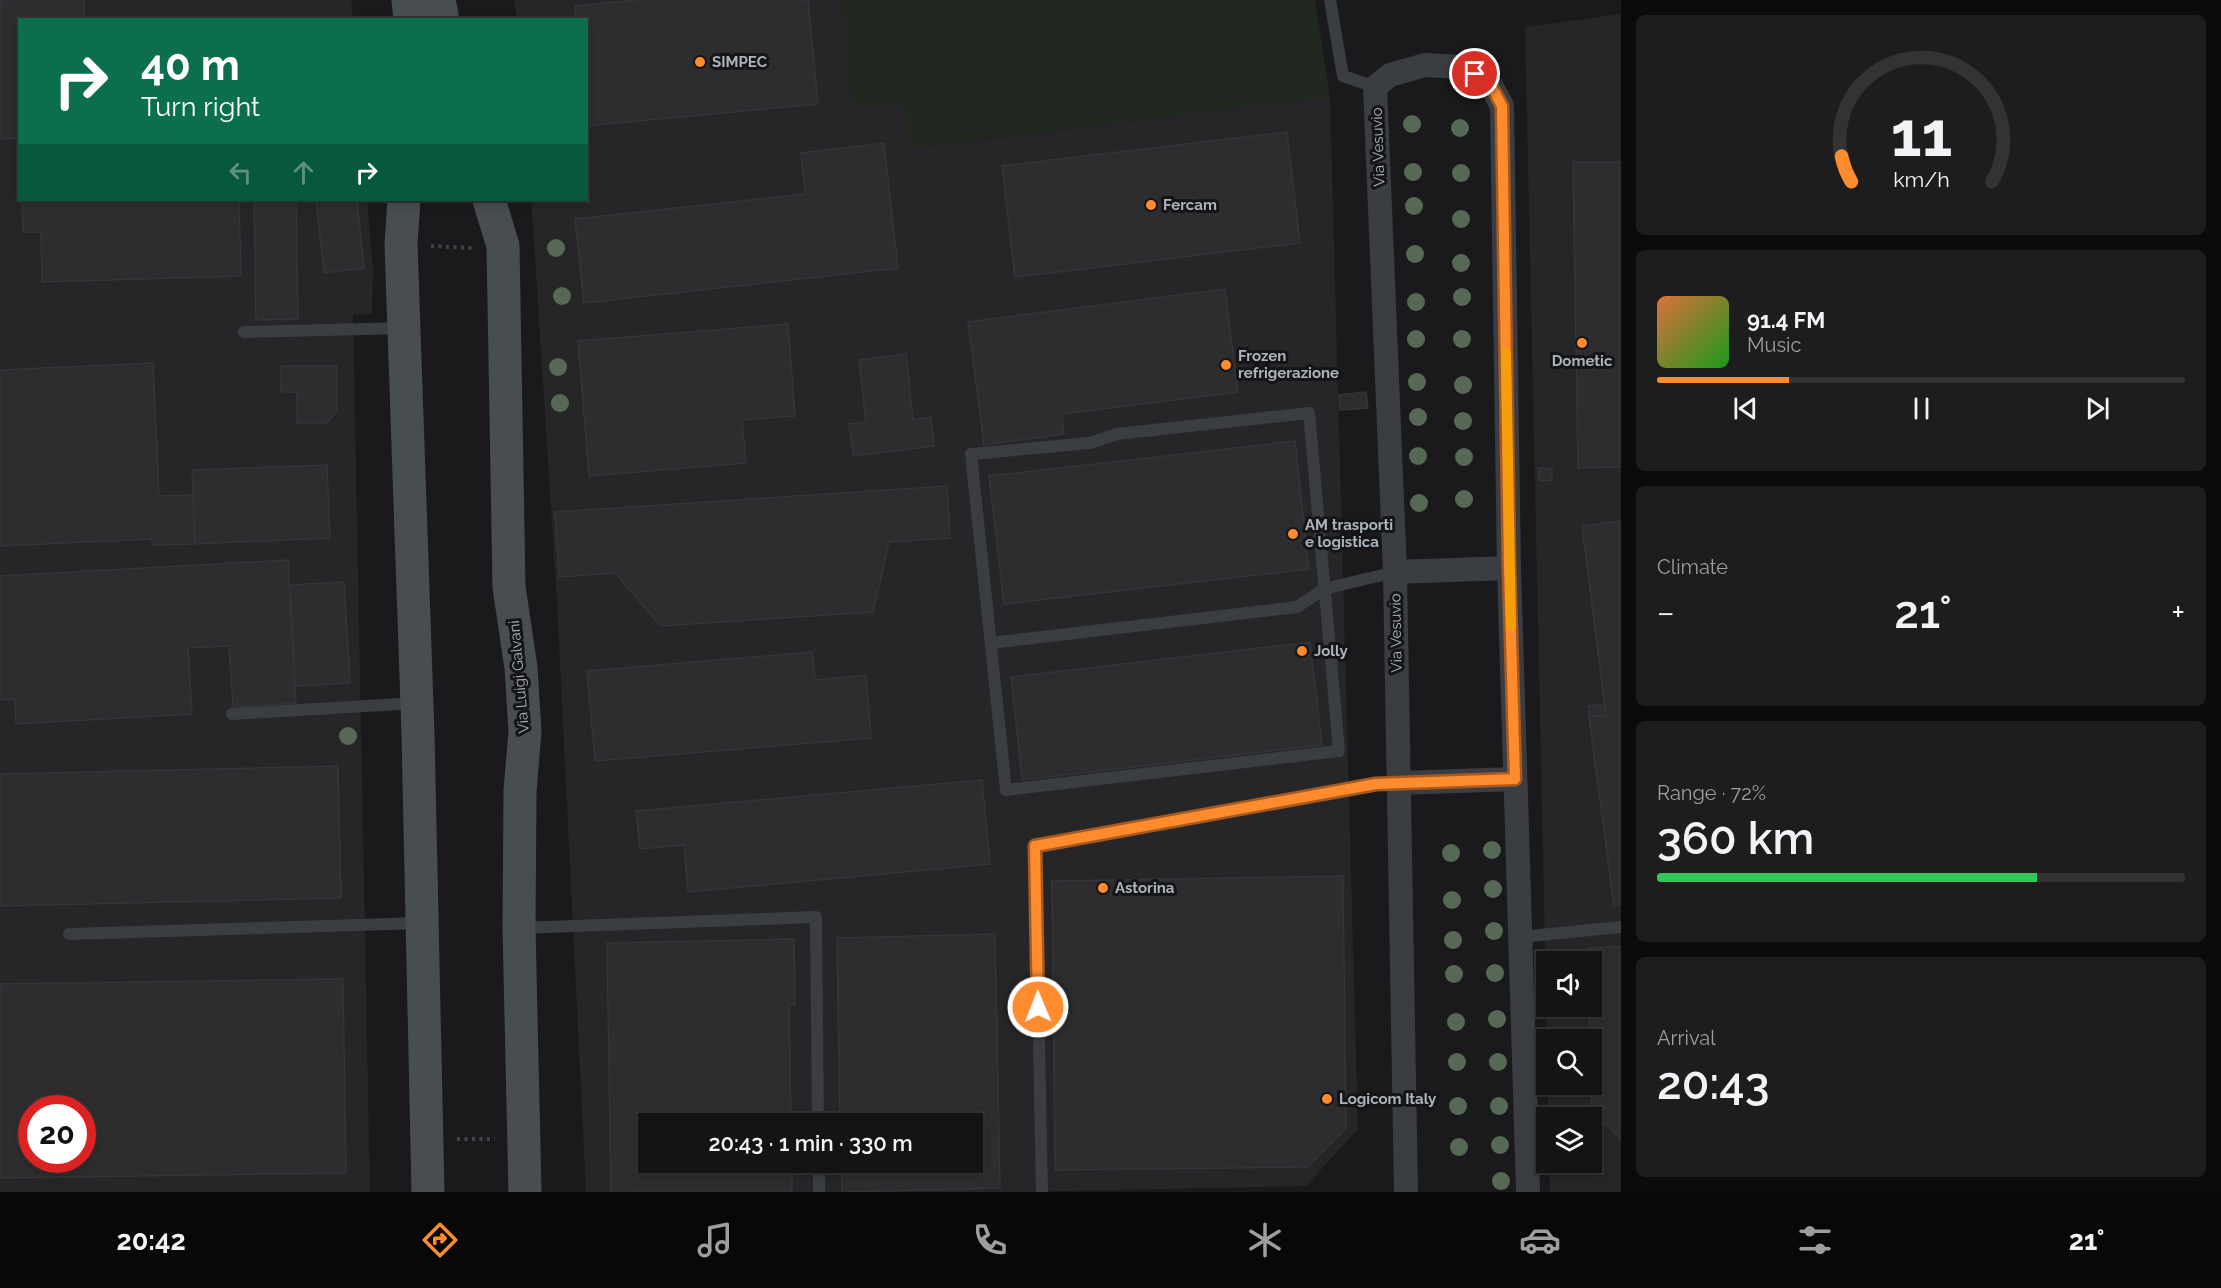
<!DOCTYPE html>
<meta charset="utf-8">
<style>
:root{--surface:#141415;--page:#1d1d1e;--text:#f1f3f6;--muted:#9d9ea0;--line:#333334;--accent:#ff8b2f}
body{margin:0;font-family:Raleway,sans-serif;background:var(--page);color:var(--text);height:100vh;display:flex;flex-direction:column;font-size:22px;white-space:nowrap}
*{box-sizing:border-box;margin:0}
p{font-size:20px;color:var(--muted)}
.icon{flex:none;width:33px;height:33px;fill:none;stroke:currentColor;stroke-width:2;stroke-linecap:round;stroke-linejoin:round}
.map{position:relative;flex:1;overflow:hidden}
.details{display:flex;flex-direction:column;gap:15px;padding:15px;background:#0b0b0c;width:600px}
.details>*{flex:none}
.guide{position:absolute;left:18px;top:18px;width:570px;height:183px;border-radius:0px;box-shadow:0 3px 9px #0003,0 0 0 2px var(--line);background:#0b6e4f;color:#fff;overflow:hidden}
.buttons{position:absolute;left:1536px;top:951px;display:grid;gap:12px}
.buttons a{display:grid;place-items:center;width:66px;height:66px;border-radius:0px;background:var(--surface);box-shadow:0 3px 9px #0003,0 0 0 2px var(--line);font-size:30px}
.speed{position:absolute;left:18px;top:1095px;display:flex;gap:12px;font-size:30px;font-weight:700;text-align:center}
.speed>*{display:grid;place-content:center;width:78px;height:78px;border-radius:50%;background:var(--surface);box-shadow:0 3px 9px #0003,0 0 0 2px var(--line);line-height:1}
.speed .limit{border:9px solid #d22;background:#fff;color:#111}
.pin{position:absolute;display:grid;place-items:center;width:51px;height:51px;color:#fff;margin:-26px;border:3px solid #fff;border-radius:50%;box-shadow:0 2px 6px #0007}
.me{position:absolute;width:66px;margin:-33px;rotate:359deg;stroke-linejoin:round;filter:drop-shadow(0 0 4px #0008)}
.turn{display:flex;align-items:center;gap:21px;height:126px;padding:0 24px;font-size:27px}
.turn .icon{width:78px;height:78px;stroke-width:2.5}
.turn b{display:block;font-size:42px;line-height:51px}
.lanes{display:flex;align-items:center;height:57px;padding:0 24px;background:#0003;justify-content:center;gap:30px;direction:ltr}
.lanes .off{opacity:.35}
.big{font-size:45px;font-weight:600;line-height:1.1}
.details .widget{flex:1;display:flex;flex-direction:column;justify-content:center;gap:9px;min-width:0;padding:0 21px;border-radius:9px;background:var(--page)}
.details .dial{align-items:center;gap:0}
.dial svg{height:156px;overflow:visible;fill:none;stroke:var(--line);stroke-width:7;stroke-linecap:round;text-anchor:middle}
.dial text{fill:var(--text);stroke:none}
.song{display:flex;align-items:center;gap:18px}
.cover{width:72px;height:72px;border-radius:9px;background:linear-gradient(135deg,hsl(20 70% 55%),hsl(120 70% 35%))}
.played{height:6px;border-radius:3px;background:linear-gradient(90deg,var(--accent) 25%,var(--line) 25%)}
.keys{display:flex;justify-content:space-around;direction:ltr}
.heat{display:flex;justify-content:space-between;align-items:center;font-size:33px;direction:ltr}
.charge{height:9px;border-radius:4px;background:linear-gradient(90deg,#34c759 72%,var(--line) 0)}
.trip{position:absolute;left:638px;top:1113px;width:345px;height:60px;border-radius:0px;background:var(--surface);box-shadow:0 3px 9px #0003,0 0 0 2px var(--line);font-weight:600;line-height:60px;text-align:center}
.menu{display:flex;height:96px;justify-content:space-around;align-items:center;background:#080808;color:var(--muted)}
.menu .icon{width:42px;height:42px}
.menu .selected{color:var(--accent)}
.menu b{font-size:27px;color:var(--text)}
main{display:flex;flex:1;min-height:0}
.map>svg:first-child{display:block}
.built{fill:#262629;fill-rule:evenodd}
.green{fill:#20281f}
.building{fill:#2d2d30;stroke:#343538;stroke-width:1.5;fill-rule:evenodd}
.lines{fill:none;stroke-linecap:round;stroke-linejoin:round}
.path{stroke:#404449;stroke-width:4;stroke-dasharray:3 4.5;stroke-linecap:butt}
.lane{stroke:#3a3d42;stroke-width:12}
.street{stroke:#3a3d42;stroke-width:24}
.secondary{stroke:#484d52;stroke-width:33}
.tree{fill:#566954}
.route-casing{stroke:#a65a1f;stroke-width:15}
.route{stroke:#ff8b2f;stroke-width:10}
.slow{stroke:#f59e0b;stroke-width:10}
.poi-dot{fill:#ff8b2f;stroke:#151517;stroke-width:2}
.labels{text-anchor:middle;stroke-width:6;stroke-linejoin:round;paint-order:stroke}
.poi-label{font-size:15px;font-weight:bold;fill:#abb4bd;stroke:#151517;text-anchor:start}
.street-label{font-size:15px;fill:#abb4bd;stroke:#151517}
</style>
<main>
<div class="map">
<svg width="1621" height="1192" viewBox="0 0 1621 1192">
<rect width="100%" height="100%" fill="#1a1a1c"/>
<path class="built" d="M0,0h351l2,19 -333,1v180h347l6,70 -1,44 -19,1 17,877h-370zM32,1108h50v52h-50z
M514,0h328l11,108 52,-4 5,44 420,-51 28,1032 -52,57 -288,6h-432l-29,-590 -25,-391v-11h54v-180l-69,-1zM648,1124h324v38h-324z
M1621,14v1178h-71l-1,-29 43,-1v-44l-44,-1v-32l44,-1v-44l-45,-1 -22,-1012zM1546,962h46v44h-46z"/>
<path class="green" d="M842,0h473l15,97 -421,51 -5,-44 -51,4z"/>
<path class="building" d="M0,0h84v20h-64v118l-20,1z
M636,0h172l10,104 -232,22v-106h-10l-1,-14z
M1287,132l13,111 -285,34 -13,-111z
M884,143l14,125 -314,35 -9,-84 230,-25 -4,-41z
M1573,162h48v305l-43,1z
M22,200h217l2,76 -199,6 -1,-50h-18z
M254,200h42l2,119 -42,1z
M316,200h41l7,68 -40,5z
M1225,289l13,103 -176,22 2,20 -80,11 -16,-123z
M788,324l7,92 -53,4 4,43 -157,13 -11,-135z
M906,354l7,66 18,-3 3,29 -81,10 -4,-32 17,-2 -7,-62z
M153,363l6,133 34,-1 2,49 -43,1v-6l-152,7v-176z
M281,366h56v45l-10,12h-30v-31h-16z
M1366,392l2,16 -28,2 -1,-15z
M1295,441l14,128 -305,35 -15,-128z
M327,465l3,73 -135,6 -3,-74z
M1539,468l13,1v11l-13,1z
M947,486l3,52 -61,4 -16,70 -212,14 -46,-53 -56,4 -4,-65z
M1621,521v384l-7,1 -25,-189 17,-2 -24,-189z
M288,560l8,143 -63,4 -4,-61 -41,2 4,66 -176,10 -1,-25 -15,1v-124z
M344,582l6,101 -55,3 -5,-101z
M1310,642l12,103 -300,35 -11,-103z
M812,652l3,28 51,-5 5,63 -276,23 -8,-90z
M1605,704l1,11 -17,2 -1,-11z
M338,766l3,132 -341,8v-132z
M982,780l8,84 -302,28 -4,-47 -44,4 -4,-38z
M1343,876l3,252 -39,39 -252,3 -3,-289z
M995,934l5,254 -158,4 -1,-30h131v-38h-132l-3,-186z
M794,939l1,65 -6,1 2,119h-143v38h144v30h-181l-4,-249z
M1621,947v193l-30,-31 1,-69h-2l-1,-34h3v-44h-4v-14z
M343,979l3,194 -346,5v-194zM32,1108h50v52h-50z"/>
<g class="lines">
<path class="path" d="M431,246l41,2
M457,1139h38"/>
<path class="lane" d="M1330,0l13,76 32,11
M244,332l160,-4
M1309,413l30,338 -333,39 -35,-336 119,-11 27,-9z
M991,643l306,-36 27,-18 71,-17
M232,714l184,-11
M520,928l296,-11 2,207
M69,934l352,-11
M1520,937l101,-10
M819,1162v30
M1042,1192l-7,-346 341,-62 23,-1"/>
<path class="street" d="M1395,572l114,-4
M1399,783l116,-4
M1406,1192l-11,-620 -20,-485 15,-12 35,-10 36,2 27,13 14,26 7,462 19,624"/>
<path class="secondary" d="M408,0l2,20
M439,0l4,20
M404,200l-3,44 17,490 10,458
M489,200l14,46 6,341 12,81 4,63 -5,60 -1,137 6,264"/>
</g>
<g class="tree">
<circle cx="1412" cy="124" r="9"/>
<circle cx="1460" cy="128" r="9"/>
<circle cx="1413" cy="172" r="9"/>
<circle cx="1461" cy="173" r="9"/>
<circle cx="1414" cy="206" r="9"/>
<circle cx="1461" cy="219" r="9"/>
<circle cx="556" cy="248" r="9"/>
<circle cx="1415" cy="254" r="9"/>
<circle cx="1461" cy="263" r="9"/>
<circle cx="562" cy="296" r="9"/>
<circle cx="1462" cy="297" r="9"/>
<circle cx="1416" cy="302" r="9"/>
<circle cx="1416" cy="339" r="9"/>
<circle cx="1462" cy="339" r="9"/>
<circle cx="558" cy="367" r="9"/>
<circle cx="1417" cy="382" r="9"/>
<circle cx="1463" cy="385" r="9"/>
<circle cx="560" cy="403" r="9"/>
<circle cx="1418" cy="417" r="9"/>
<circle cx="1463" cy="421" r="9"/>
<circle cx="1418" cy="456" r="9"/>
<circle cx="1464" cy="457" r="9"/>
<circle cx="1464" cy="499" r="9"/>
<circle cx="1419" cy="503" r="9"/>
<circle cx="348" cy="736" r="9"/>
<circle cx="1492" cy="850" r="9"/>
<circle cx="1451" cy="853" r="9"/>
<circle cx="1493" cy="889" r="9"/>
<circle cx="1452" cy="900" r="9"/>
<circle cx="1494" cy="931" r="9"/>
<circle cx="1453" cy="940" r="9"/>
<circle cx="1495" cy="973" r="9"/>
<circle cx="1454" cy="974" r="9"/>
<circle cx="1497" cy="1019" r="9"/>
<circle cx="1456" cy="1022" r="9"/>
<circle cx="1457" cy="1062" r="9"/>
<circle cx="1498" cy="1062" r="9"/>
<circle cx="1458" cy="1106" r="9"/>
<circle cx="1499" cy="1106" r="9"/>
<circle cx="1500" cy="1145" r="9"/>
<circle cx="1459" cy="1147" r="9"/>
<circle cx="1501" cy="1181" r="9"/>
</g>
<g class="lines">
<defs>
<path id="route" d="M1038,1007l-3,-161 341,-62 139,-5 -6,-211 -7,-462 -14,-26 -13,-6"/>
</defs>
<use href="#route" class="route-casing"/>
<use href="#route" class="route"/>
<path class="slow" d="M1506,353l5,273"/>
</g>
<g class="poi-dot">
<circle cx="700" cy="62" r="6"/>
<circle cx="1151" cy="205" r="6"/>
<circle cx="1582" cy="343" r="6"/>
<circle cx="1226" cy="365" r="6"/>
<circle cx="1293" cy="534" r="6"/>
<circle cx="1302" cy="651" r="6"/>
<circle cx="1103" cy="888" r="6"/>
<circle cx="1327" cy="1099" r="6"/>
</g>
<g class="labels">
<g class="poi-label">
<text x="712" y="67">SIMPEC</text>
<text x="1163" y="210">Fercam</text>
<text x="1238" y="361">Frozen<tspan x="1238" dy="17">refrigerazione</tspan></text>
<text x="1582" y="366" text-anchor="middle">Dometic</text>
<text x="1305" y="530">AM trasporti<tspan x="1305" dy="17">e logistica</tspan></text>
<text x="1314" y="656">Jolly</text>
<text x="1115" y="893">Astorina</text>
<text x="1339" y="1104">Logicom Italy</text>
</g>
<g class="street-label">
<text transform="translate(1378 147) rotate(-92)" y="5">Via Vesuvio</text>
<text transform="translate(1396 633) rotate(-91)" y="5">Via Vesuvio</text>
<text transform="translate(519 677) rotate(-95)" y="5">Via Luigi Galvani</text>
</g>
</g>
</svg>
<div class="buttons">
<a><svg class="icon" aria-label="sound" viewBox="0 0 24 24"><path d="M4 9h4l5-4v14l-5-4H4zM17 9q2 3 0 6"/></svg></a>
<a><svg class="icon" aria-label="search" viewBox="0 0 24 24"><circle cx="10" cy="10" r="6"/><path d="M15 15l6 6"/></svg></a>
<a><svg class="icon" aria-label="layers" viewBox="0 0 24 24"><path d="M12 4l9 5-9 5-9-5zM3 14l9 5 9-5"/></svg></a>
</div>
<div class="speed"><div class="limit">20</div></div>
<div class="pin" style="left:1475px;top:74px;background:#d93025"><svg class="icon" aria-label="arrive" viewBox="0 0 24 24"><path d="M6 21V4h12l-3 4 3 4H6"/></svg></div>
<svg class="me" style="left:1038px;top:1007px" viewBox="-20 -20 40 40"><circle r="17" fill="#ff8b2f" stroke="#fff" stroke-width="3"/><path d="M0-11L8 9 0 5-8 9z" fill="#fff"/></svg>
<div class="trip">20:43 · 1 min · 330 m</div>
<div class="guide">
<div class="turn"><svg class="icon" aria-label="right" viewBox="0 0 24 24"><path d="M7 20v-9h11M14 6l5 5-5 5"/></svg><div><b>40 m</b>Turn right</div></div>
<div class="lanes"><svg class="icon off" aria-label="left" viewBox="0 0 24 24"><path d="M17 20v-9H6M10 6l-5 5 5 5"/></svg><svg class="icon off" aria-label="ahead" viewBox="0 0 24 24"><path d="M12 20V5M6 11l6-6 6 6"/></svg><svg class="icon" aria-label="right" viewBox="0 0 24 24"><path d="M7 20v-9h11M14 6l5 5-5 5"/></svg></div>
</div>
</div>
<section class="details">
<div class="widget dial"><svg viewBox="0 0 100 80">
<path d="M14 69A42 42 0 1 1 86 69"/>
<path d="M14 69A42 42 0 0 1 9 56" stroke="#ff8b2f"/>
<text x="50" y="56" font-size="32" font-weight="700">11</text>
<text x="50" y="72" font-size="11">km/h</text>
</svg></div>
<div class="widget">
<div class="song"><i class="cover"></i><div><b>91.4 FM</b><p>Music</p></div></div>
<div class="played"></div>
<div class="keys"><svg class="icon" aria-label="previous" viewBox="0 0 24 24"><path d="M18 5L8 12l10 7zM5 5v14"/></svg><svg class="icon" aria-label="pause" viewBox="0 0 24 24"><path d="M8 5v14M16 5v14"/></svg><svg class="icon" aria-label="next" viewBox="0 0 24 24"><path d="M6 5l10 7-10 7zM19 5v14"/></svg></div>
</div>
<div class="widget"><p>Climate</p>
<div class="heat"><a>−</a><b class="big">21°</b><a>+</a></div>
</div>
<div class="widget"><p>Range · 72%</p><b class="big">360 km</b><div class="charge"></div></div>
<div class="widget"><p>Arrival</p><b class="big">20:43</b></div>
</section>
</main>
<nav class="menu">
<b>20:42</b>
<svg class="icon selected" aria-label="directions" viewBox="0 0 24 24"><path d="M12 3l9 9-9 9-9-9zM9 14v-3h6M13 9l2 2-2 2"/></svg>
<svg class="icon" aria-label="music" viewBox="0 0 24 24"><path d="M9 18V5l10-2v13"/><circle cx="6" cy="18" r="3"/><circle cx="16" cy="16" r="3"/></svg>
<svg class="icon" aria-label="phone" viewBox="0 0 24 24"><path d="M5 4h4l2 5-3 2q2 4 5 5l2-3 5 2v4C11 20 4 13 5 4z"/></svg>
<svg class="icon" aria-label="climate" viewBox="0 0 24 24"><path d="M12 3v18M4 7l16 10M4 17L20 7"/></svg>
<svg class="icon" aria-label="car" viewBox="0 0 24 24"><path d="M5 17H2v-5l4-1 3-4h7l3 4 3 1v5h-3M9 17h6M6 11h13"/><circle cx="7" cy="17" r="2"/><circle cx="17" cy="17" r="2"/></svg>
<svg class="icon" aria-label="filters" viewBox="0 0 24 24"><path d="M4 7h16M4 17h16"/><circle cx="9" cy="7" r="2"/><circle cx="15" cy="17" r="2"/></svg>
<b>21°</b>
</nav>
